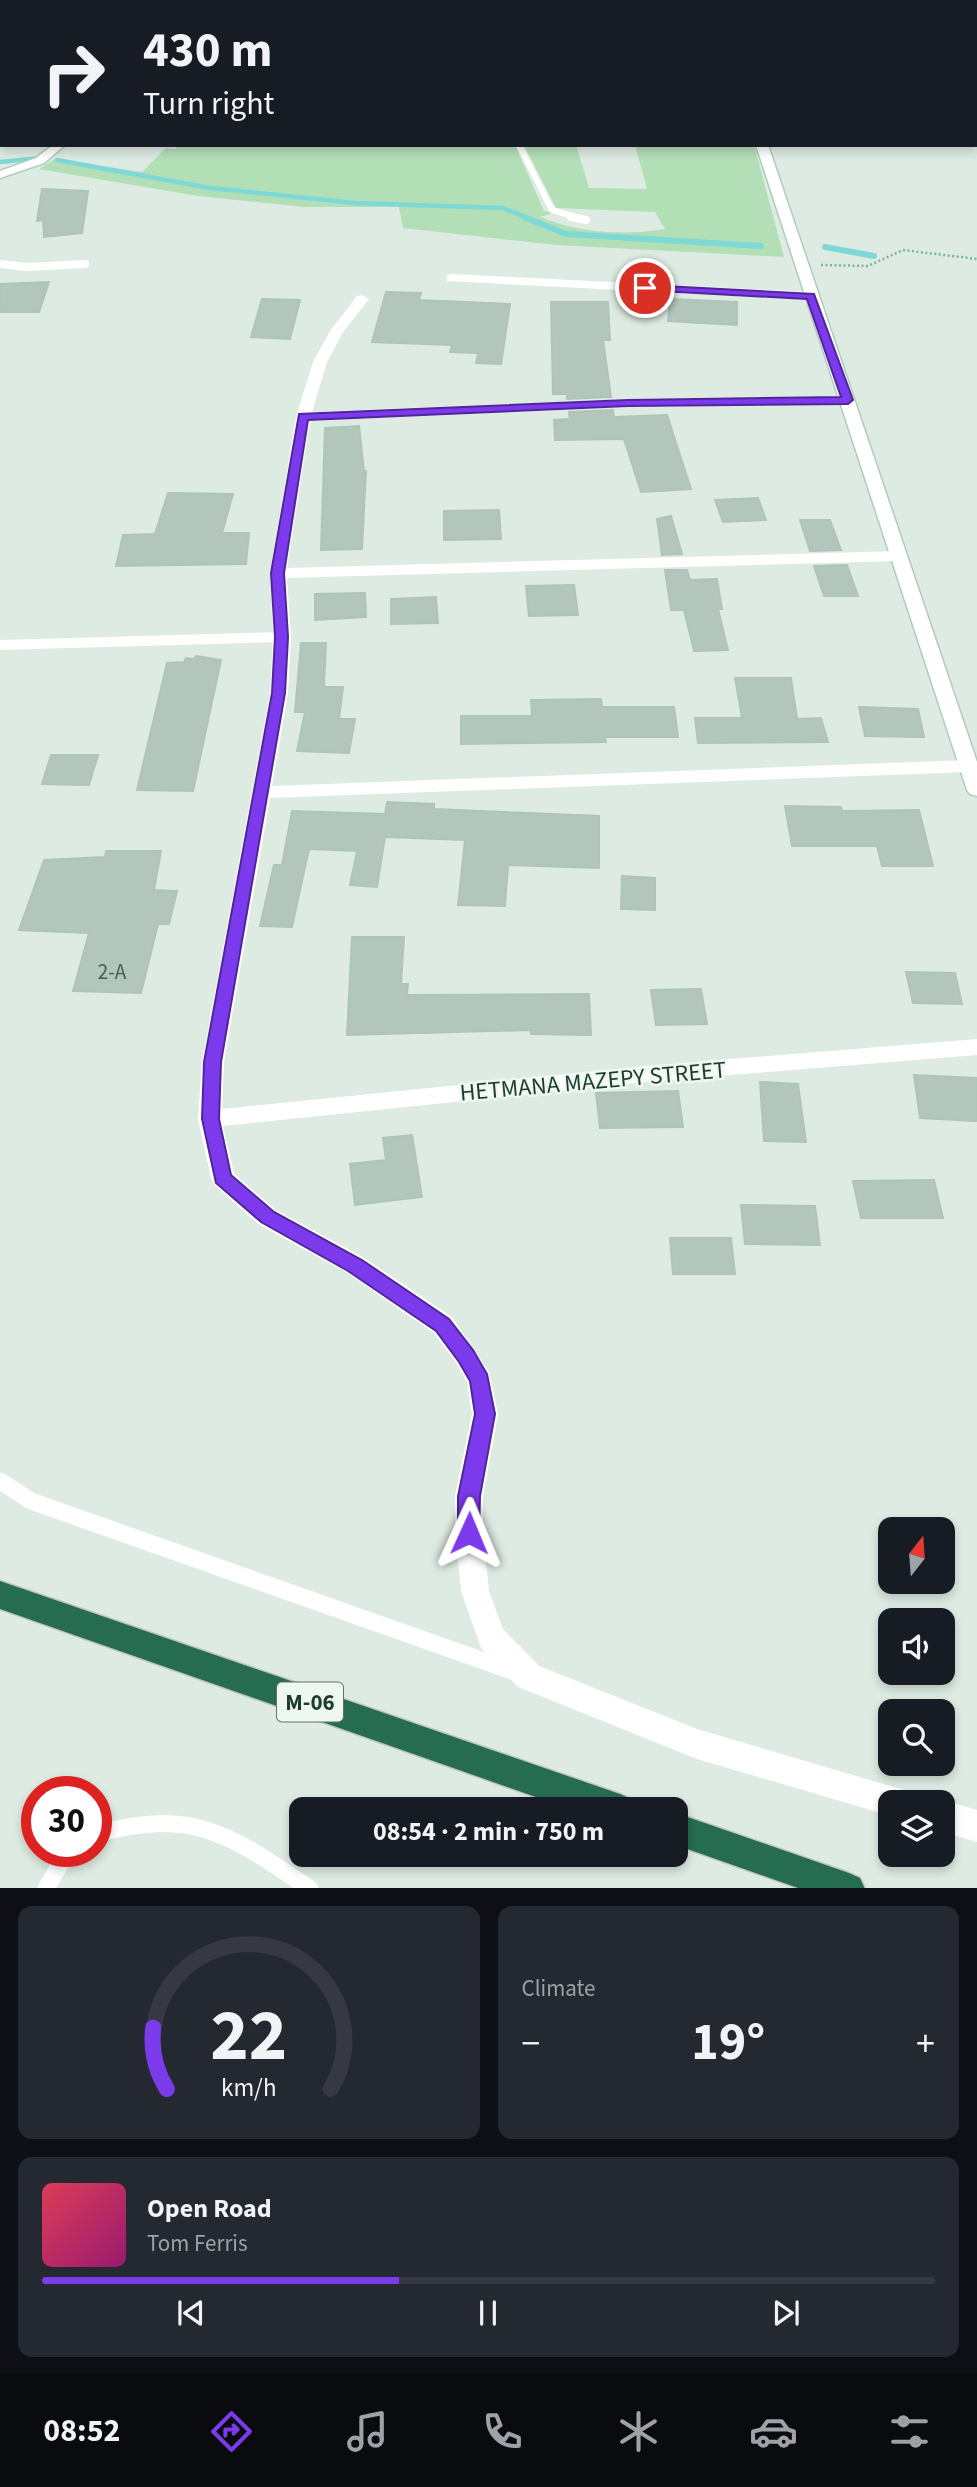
<!DOCTYPE html>
<meta charset="utf-8">
<style>
:root{--surface:#171b24;--page:#242831;--text:#f1f3f6;--muted:#9ea1a6;--line:#363941;--accent:#7c3aed}
body{margin:0;font-family:"Source Sans 3",sans-serif;background:var(--page);color:var(--text);height:100vh;display:flex;flex-direction:column;font-size:26px;white-space:nowrap}
*{box-sizing:border-box;margin:0}
p{font-size:23px;color:var(--muted)}
.icon{flex:none;width:38px;height:38px;fill:none;stroke:currentColor;stroke-width:2;stroke-linecap:round;stroke-linejoin:round}
.map{position:relative;height:1888px;overflow:hidden}
.side{display:flex;flex-direction:column;gap:18px;padding:18px;background:#0d0f14;flex:1}
.side>*{flex:none}
.banner{position:absolute;left:0px;top:0px;width:978px;height:147px;box-shadow:0 4px 10px #0003;background:#171b24;color:var(--text);overflow:hidden}
.needle{width:46px;rotate:17deg}
.fabs{position:absolute;left:878px;top:1517px;display:grid;gap:14px}
.fabs a{display:grid;place-items:center;width:77px;height:77px;border-radius:14px;background:var(--surface);box-shadow:0 4px 10px #0003;font-size:35px}
.speed{position:absolute;left:21px;top:1776px;display:flex;gap:14px;font-size:35px;font-weight:700;text-align:center}
.speed>*{display:grid;place-content:center;width:91px;height:91px;border-radius:50%;background:var(--surface);box-shadow:0 4px 10px #0003;line-height:1}
.speed .limit{border:10px solid #d22;background:#fff;color:#111}
.pin{position:absolute;display:grid;place-items:center;width:60px;height:60px;color:#fff;margin:-30px;border:4px solid #fff;border-radius:50%;box-shadow:0 2px 7px #0007}
.me{position:absolute;width:77px;margin:-38px;rotate:1deg;stroke-linejoin:round;filter:drop-shadow(0 0 5px #0008)}
.turn{display:flex;align-items:center;gap:24px;height:147px;padding:0 28px;font-size:32px}
.turn .icon{width:91px;height:91px;stroke-width:2.5}
.turn b{display:block;font-size:49px;line-height:60px}
.big{font-size:52px;font-weight:700;line-height:1.1}
.side .widget{flex:1;display:flex;flex-direction:column;justify-content:center;gap:10px;min-width:0;padding:0 24px;border-radius:14px;background:var(--page)}
.side .dial{align-items:center;gap:0}
.dial svg{height:182px;overflow:visible;fill:none;stroke:var(--line);stroke-width:7;stroke-linecap:round;text-anchor:middle}
.dial text{fill:var(--text);stroke:none}
.song{display:flex;align-items:center;gap:21px}
.cover{width:84px;height:84px;border-radius:10px;background:linear-gradient(135deg,hsl(350 70% 55%),hsl(320 70% 35%))}
.played{height:7px;border-radius:4px;background:linear-gradient(90deg,var(--accent) 40%,var(--line) 40%)}
.keys{display:flex;justify-content:space-around;direction:ltr}
.heat{display:flex;justify-content:space-between;align-items:center;font-size:38px;direction:ltr}
.side .tiles{flex:1;display:grid;gap:18px;grid-template-columns:1fr 1fr}
.widget:last-child{grid-column:span 2}
.trip{position:absolute;left:289px;top:1797px;width:399px;height:70px;border-radius:14px;background:var(--surface);box-shadow:0 4px 10px #0003;font-weight:700;line-height:70px;text-align:center}
.menu{display:flex;height:112px;justify-content:space-around;align-items:center;background:#090b0e;color:var(--muted)}
.menu .icon{width:49px;height:49px}
.menu .on{color:var(--accent)}
.menu b{font-size:32px;color:var(--text)}
.map>svg:first-child{display:block}
.green{fill:#b3dfb7}
.lines{fill:none;stroke-linecap:round;stroke-linejoin:round}
.stream-far1{stroke:#7ed8d5;stroke-width:4.5}
.stream{stroke:#7ed8d5;stroke-width:6}
.building{fill:#b2c6bb;stroke:#afc5b8;stroke-width:2}
.secondary-casing{stroke:#afccbc;stroke-width:3}
.highway-casing{stroke:#c0c8c4;stroke-width:3}
.path{stroke:#7ab396;stroke-width:2.5;stroke-dasharray:2 2.5;stroke-linecap:butt}
.lane-far3{stroke:#fff;stroke-width:6}
.lane-far2{stroke:#fff;stroke-width:8}
.lane-far1{stroke:#fff;stroke-width:10}
.lane{stroke:#fff;stroke-width:17}
.street{fill:#fff;fill-rule:evenodd}
.secondary{fill:#fff;fill-rule:evenodd}
.highway{fill:#266c50;fill-rule:evenodd}
.route{fill:#7c3aed;stroke:#51269a;stroke-width:2}
.labels{text-anchor:middle;stroke-width:5;stroke-linejoin:round;paint-order:stroke}
.number-label{font-size:21px;fill:#425e51}
.shield{fill:#eef8f1;stroke:#5c7468;stroke-width:2}
.shield-label{font-size:23px;font-weight:bold;fill:#1d3c2e}
.street-label{font-size:24px;fill:#1d3c2e;stroke:#eef8f1}
</style>
<div class="map">
<svg width="977" height="1889" viewBox="0 0 977 1889">
<rect width="100%" height="100%" fill="#ddebe2"/>
<path class="green" d="M177,145h338l29,66 9,2 -13,4c39,16 84,19 125,12l-10,-17 -99,-4 -32,-63h52l13,43 58,1 -12,-44h119l30,112 -228,-12 -153,-17 -4,-21h-94l-107,-11 -159,-27 16,-10 87,13 24,-24 10,1z"/>
<g class="lines">
<path class="stream-far1" d="M57,160l153,28 144,15 149,5 25,10
M0,162l41,-4"/>
<path class="stream" d="M524,217l42,17 195,12
M825,247l49,9"/>
</g>
<path class="building" d="M42,189l46,2 -6,42 -38,4 -1,-17 -6,1z
M49,282l-10,30h-39v-28z
M386,292l35,1 -2,7 91,4 -9,60 -25,-1 2,-10 -28,-1 2,-7 -80,-3z
M262,299l38,1 -10,39 -39,-2z
M670,299l67,3v23l-69,-4z
M551,302h57l2,38h-7l8,57 -44,2v-5h-14z
M613,410l1,7 53,-2 24,74 -50,3 -17,-53 -69,1 -1,-20 16,-1 -1,-7z
M359,426l5,45h2l-4,78 -41,1 4,-122z
M168,493l65,1 -11,39h27l-3,31 -130,2 7,-31 32,-1z
M758,498l8,22 -43,2 -8,-22z
M499,510l2,29 -57,1v-29z
M671,516l11,38 -20,1 -5,-36z
M800,520h30l11,30 -31,1z
M847,565l11,31h-34l-10,-30z
M665,570h22l3,10 27,-1 5,30h-4l10,41 -34,1 -10,-41h-13z
M574,585l4,30 -49,1 -3,-30z
M365,593l1,24 -51,3v-26z
M436,597l2,26 -47,1v-25z
M301,643h25l-2,44h19l-4,32h16l-6,34 -52,-2 8,-39h-10z
M196,656l25,4 -28,131 -56,-1 30,-127 17,-1 2,-4 8,1z
M735,678h56l6,41 24,-1 7,24 -130,1 -3,-25h47z
M601,699l1,8h72l4,30h-73l1,5 -145,2v-28h71l-1,-16z
M859,707l59,2 6,28 -59,-1z
M51,755h47l-9,30 -47,-1z
M387,802l47,2v5l165,7v52l-91,-3 -3,41 -47,-1 7,-65 -80,-3 -8,50 -27,-2 7,-34 -48,-2 -17,78 -32,-1 14,-61h8l10,-54 93,3z
M785,806l56,1 1,4 77,-1 14,56h-51l-5,-20h-85z
M106,851h55l-7,39 23,1 -8,33h-11l-17,69 -68,-2 16,-58 -70,-3 25,-70 61,-3z
M622,876l33,2v32l-34,-1z
M352,937h52l-3,47h7l-1,11 182,-1 2,41 -60,-1v-4l-184,5z
M906,972l49,1 7,31 -49,-1z
M701,989l6,35 -51,1 -5,-35z
M914,1075l63,3v43l-57,-3z
M760,1082l38,2 8,58 -42,-1z
M678,1091l5,36 -83,1 -4,-35z
M412,1135l10,62 -67,8 -5,-41 36,-4 -3,-22z
M934,1180l9,38h-82l-8,-37z
M741,1205l74,1 5,39 -75,-1z
M670,1238h61l4,36h-62z"/>
<g class="lines">
<defs>
<path id="secondary" d="M69,0h10l-11,2z
M744,0h10v2h-10z
M53,145h12l-21,18 -44,15v-7l36,-13z
M756,145h12l209,617v34l-7,-2 -3,-4z"/>
<path id="highway" d="M0,1581l620,213 11,5 5,11h-63l-573,-201z
M676,1813l173,60 11,5 5,11h-64l-125,-44z"/>
</defs>
<use href="#secondary" class="secondary-casing"/>
<use href="#highway" class="highway-casing"/>
<path class="path" d="M821,265l47,1 35,-16 74,9"/>
<path class="lane-far3" d="M525,2l4,-2
M519,145l33,65 27,8"/>
<path class="lane-far2" d="M571,217l15,3
M0,264l27,3 58,-3"/>
<path class="lane-far1" d="M0,645l282,-8"/>
<path class="lane" d="M0,1481l31,20 481,170
M96,1834c98,-27 135,1 214,55
M46,1889l17,-30 9,-7"/>
<path class="street" d="M452,274l359,18 7,4 -7,4 -364,-19v-6z
M362,295l7,4 -26,33 -16,30 -15,50 316,-13 220,-3 7,4 -7,4 -220,3 -318,14 -23,147 612,-17 8,5 -8,5 -612,17 4,59 -3,56 -16,93 697,-26 7,2 1,6 -8,4 -699,26 -46,264 -2,47 424,-43 331,-27v16l-331,27 -423,44 11,48 42,36 88,48 88,59 37,55 9,42 -15,82v37l6,58 14,38 36,37 158,63 210,62 5,11h-21v14l-194,-57 -179,-72 -37,-39 -20,-57 -6,-58v-37l17,-82 -5,-32 -10,-18 -23,-31 -88,-61 -88,-48 -43,-39 -4,-7 -13,-59 4,-57 68,-369 3,-56 -3,-64 26,-156 17,-55 17,-31 27,-35z
M943,1800l34,10v32l-34,-10v-30h-6z"/>
<use href="#secondary" class="secondary"/>
<use href="#highway" class="highway"/>
</g>
<path class="route" d="M645,285l169,9 39,106 -5,4 -220,2 -320,14 -24,153 4,64 -3,56 -64,369 -2,57 12,56 43,37 88,48 87,59 24,31 14,24 8,40 -15,82 -1,37 -3,7 -7,3 -8,-3 -3,-7v-37l17,-82 -5,-33 -11,-19 -23,-31 -88,-60 -87,-49 -45,-39 -14,-64 2,-57 68,-369 3,-56 -4,-64 28,-159 329,-14 213,-3 -34,-98 -165,-9 -2,-2z"/>
<g class="labels">
<g class="number-label">
<text x="112" y="979">2-А</text>
</g>
<rect class="shield" x="277" y="1682.5" width="66" height="39" rx="5"/>
<g class="shield-label">
<text x="310" y="1710">М-06</text>
</g>
<g class="street-label">
<text transform="translate(593 1081) rotate(-5)" y="8">HETMANA MAZEPY STREET</text>
</g>
</g>
</svg>
<div class="fabs">
<a><svg class="needle" viewBox="-14 -14 28 28"><path d="M0-13l5 13h-10z" fill="#e53935"/><path d="M0 13l5-13h-10z" fill="#9ea1a6"/></svg></a>
<a><svg class="icon" aria-label="sound" viewBox="0 0 24 24"><path d="M4 9h4l5-4v14l-5-4H4zM17 9q2 3 0 6"/></svg></a>
<a><svg class="icon" aria-label="search" viewBox="0 0 24 24"><circle cx="10" cy="10" r="6"/><path d="M15 15l6 6"/></svg></a>
<a><svg class="icon" aria-label="layers" viewBox="0 0 24 24"><path d="M12 4l9 5-9 5-9-5zM3 14l9 5 9-5"/></svg></a>
</div>
<div class="speed"><div class="limit">30</div></div>
<div class="pin" style="left:645px;top:288px;background:#d93025"><svg class="icon" aria-label="arrive" viewBox="0 0 24 24"><path d="M6 21V4h12l-3 4 3 4H6"/></svg></div>
<svg class="me" style="left:469px;top:1533px" viewBox="-20 -20 40 40"><path d="M0-17L14 15 0 8-14 15z" fill="#7c3aed" stroke="#fff" stroke-width="4"/></svg>
<div class="trip">08:54 · 2 min · 750 m</div>
<div class="banner">
<div class="turn"><svg class="icon" aria-label="right" viewBox="0 0 24 24"><path d="M7 20v-9h11M14 6l5 5-5 5"/></svg><div><b>430 m</b>Turn right</div></div>
</div>
</div>
<section class="side">
<div class="tiles">
<div class="widget dial"><svg viewBox="0 0 100 80">
<path d="M14 69A42 42 0 1 1 86 69"/>
<path d="M14 69A42 42 0 0 1 8 42" stroke="#7c3aed"/>
<text x="50" y="56" font-size="32" font-weight="700">22</text>
<text x="50" y="72" font-size="11">km/h</text>
</svg></div>
<div class="widget"><p>Climate</p>
<div class="heat"><a>−</a><b class="big">19°</b><a>+</a></div>
</div>
<div class="widget">
<div class="song"><i class="cover"></i><div><b>Open Road</b><p>Tom Ferris</p></div></div>
<div class="played"></div>
<div class="keys"><svg class="icon" aria-label="previous" viewBox="0 0 24 24"><path d="M18 5L8 12l10 7zM5 5v14"/></svg><svg class="icon" aria-label="pause" viewBox="0 0 24 24"><path d="M8 5v14M16 5v14"/></svg><svg class="icon" aria-label="next" viewBox="0 0 24 24"><path d="M6 5l10 7-10 7zM19 5v14"/></svg></div>
</div>
</div>
</section>
<nav class="menu">
<b>08:52</b>
<svg class="icon on" aria-label="directions" viewBox="0 0 24 24"><path d="M12 3l9 9-9 9-9-9zM9 14v-3h6M13 9l2 2-2 2"/></svg>
<svg class="icon" aria-label="music" viewBox="0 0 24 24"><path d="M9 18V5l10-2v13"/><circle cx="6" cy="18" r="3"/><circle cx="16" cy="16" r="3"/></svg>
<svg class="icon" aria-label="phone" viewBox="0 0 24 24"><path d="M5 4h4l2 5-3 2q2 4 5 5l2-3 5 2v4C11 20 4 13 5 4z"/></svg>
<svg class="icon" aria-label="climate" viewBox="0 0 24 24"><path d="M12 3v18M4 7l16 10M4 17L20 7"/></svg>
<svg class="icon" aria-label="car" viewBox="0 0 24 24"><path d="M5 17H2v-5l4-1 3-4h7l3 4 3 1v5h-3M9 17h6M6 11h13"/><circle cx="7" cy="17" r="2"/><circle cx="17" cy="17" r="2"/></svg>
<svg class="icon" aria-label="filters" viewBox="0 0 24 24"><path d="M4 7h16M4 17h16"/><circle cx="9" cy="7" r="2"/><circle cx="15" cy="17" r="2"/></svg>
</nav>
